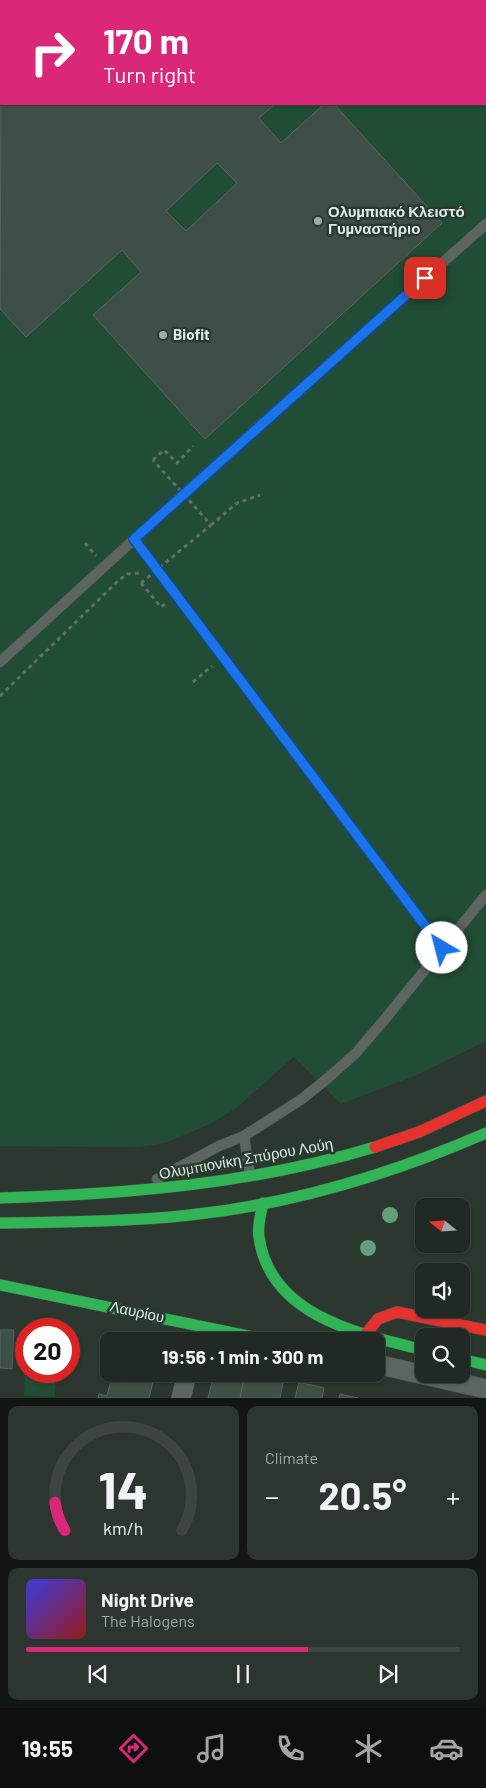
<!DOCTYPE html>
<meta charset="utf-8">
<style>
:root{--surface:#212924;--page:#2d3531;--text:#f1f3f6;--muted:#a2a6a6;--line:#3e4541;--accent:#db2777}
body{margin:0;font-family:Barlow,sans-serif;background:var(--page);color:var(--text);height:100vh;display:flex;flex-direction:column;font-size:19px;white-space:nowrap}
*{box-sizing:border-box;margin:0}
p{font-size:16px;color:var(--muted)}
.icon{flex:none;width:28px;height:28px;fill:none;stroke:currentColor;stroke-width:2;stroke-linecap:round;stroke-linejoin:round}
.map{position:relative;height:1398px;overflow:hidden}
.side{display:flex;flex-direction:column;gap:8px;padding:8px;background:#121714;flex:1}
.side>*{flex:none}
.top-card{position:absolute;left:0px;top:0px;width:486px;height:105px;box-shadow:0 1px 4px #0004,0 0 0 1px var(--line);background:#db2777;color:#fff;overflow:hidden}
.needle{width:32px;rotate:288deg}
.tools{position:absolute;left:415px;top:1198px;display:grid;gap:10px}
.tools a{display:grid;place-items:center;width:55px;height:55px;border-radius:10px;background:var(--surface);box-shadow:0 1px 4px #0004,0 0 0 1px var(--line);font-size:25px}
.speed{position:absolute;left:15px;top:1318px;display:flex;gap:10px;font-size:25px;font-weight:700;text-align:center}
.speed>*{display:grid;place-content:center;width:65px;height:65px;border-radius:50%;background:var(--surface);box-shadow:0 1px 4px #0004,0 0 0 1px var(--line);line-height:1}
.speed .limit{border:8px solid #d22;background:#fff;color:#111}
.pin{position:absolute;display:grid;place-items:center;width:42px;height:42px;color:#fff;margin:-21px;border-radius:10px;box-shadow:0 2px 8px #0006}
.me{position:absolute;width:55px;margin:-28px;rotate:323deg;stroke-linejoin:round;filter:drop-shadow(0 0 4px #0008)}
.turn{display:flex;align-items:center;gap:18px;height:105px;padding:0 20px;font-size:22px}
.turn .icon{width:65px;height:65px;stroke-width:2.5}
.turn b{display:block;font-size:35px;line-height:42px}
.big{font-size:38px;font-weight:700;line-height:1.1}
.side .tile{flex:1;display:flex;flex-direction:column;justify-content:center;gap:8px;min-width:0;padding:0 18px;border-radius:10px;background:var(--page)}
.side .dial{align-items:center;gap:0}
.dial svg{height:130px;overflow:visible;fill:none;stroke:var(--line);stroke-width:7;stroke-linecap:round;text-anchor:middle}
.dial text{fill:var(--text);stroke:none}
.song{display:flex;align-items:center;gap:15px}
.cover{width:60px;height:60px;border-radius:8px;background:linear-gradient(135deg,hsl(240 70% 55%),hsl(0 70% 35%))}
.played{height:5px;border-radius:2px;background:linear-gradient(90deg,var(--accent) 65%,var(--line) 65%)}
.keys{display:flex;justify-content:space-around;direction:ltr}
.heat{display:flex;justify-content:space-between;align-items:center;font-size:28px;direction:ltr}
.side .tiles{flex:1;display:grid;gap:8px;grid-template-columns:1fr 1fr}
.tile:last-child{grid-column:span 2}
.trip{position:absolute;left:100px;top:1332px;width:285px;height:50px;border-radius:10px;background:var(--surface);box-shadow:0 1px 4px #0004,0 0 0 1px var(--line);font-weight:700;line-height:50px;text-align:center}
.tabs{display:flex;height:80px;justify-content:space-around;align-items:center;background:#0d100e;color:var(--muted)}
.tabs .icon{width:35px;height:35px}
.tabs .selected{color:var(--accent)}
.tabs b{font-size:22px;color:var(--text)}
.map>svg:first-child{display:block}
.green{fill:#214d36;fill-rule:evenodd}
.building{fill:#3e5046;stroke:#59635d;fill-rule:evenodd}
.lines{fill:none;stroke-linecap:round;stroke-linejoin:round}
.lane-casing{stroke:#49534d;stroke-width:11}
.street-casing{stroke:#49534d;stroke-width:20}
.fast-casing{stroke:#49534d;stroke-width:12}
.jam-casing{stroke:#49534d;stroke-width:12}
.path{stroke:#656d68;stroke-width:3;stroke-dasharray:4 4;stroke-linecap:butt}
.lane{stroke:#5d6561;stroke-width:10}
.street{stroke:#5d6561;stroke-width:19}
.fast{stroke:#30b455;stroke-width:11}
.jam{stroke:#e5322d;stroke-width:11}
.path-bridge{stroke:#656d68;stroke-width:3;stroke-dasharray:4 4;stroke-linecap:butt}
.tree{fill:#629d7c}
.route-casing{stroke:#114b97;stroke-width:12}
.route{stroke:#1a73e8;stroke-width:9}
.poi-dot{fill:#a0aca5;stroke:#273b2f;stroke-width:2}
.labels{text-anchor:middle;stroke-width:5;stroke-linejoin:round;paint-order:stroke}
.poi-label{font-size:15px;font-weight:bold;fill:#dfebe4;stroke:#273b2f;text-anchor:start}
.street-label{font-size:15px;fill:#dfebe4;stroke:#273b2f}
</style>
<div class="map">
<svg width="486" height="1398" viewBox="0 0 486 1398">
<rect width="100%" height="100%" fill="#2c3730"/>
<path class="green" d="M0,0h486v1041l-69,34 -76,29 -47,-47 -59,52 -25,15 -45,19 -25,4 -140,-1zM1,1h484v103h-484z
M26,1337v34h30l-1,26 -31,-1z"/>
<path class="building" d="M0,0h108l-107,1 -1,101z
M108,0h218l1,1h-220z
M1,100v4h274l-16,14 22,25 43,-39h10l108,119 -237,216 -112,-124 48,-43 -19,-22 -96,87 -26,-28zM217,163l20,20 -51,48 -20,-20z
M0,1330h14l-2,39 -12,-1z
M126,1374h29l-6,24h-51l1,-4 8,2 4,-16 13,3z
M214,1374h31l-5,24h-32z
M245,1374l38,9 -3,15h-40z
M299,1382l25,6 -2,10h-27z
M340,1394l18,4h-19z"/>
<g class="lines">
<defs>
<path id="lane" d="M134,539l308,409
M0,662l212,-194 274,-244
M244,1136l6,39
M157,1179l62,-33 25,-10 58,-37 26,-21 28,-25 29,-34 101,-124"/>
<path id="street" d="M415,0l1,1
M485,80l1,1
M376,1364l110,25
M181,1398l6,-24"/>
<path id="fast" d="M0,1198c126,-4 253,-14 375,-51
M263,1203c-2,11 -6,23 -4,34 11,79 100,97 165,113
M0,1223c64,-1 127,-1 190,-8 103,-11 202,-41 296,-82
M0,1285l273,56
M461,1359l25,6"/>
<path id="jam" d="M375,1147l44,-15 67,-31
M365,1335l13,-16 19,-7 89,18"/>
</defs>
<use href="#lane" class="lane-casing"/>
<use href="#street" class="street-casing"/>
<use href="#fast" class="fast-casing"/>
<use href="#jam" class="jam-casing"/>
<path class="path" d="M389,0l1,1
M153,460l11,-10 13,13 16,-17
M211,525l26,-22 23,-8
M85,543l11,13
M141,583l20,24 4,-3
M193,682l19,-16
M0,696l118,-115 9,-7 13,-1"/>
<use href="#lane" class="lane"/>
<use href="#street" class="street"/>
<use href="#fast" class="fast"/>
<use href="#jam" class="jam"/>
<path class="path-bridge" d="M141,583l70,-58 -58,-65"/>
</g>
<g class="tree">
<circle cx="390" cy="1215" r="8"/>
<circle cx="368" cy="1248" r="8"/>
</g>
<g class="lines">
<defs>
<path id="route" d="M425,278l-291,261 308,409"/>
</defs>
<use href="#route" class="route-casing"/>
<use href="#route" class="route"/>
</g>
<g class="poi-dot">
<circle cx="318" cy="221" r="5"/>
<circle cx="163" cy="335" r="5"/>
</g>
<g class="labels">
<g class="poi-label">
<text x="328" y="217">Ολυμπιακό Κλειστό<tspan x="328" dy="17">Γυμναστήριο</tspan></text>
<text x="173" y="340">Biofit</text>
</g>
<g class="street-label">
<text transform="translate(246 1159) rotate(-10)" y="5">Ολυμπιονίκη Σπύρου Λούη</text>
<text transform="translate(137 1312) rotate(12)" y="5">Λαυρίου</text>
</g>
</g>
</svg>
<div class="tools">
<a><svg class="needle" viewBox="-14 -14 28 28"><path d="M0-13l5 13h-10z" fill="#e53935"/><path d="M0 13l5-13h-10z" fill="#a2a6a6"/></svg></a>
<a><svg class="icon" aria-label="sound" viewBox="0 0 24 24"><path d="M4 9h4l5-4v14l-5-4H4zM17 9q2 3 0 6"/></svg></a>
<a><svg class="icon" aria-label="search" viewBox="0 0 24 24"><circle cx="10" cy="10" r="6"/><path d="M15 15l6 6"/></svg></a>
</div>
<div class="speed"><div class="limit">20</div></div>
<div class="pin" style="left:425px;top:278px;background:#d93025"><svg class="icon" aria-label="arrive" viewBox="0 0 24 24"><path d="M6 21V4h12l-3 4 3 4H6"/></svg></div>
<svg class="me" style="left:442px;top:948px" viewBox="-20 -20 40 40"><circle r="19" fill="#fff"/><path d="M0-13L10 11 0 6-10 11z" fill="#1a73e8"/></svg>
<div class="trip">19:56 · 1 min · 300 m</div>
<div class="top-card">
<div class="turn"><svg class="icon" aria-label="right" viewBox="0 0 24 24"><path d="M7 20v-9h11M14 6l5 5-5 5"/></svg><div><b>170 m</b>Turn right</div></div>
</div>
</div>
<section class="side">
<div class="tiles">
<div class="tile dial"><svg viewBox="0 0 100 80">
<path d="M14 69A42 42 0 1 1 86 69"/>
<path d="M14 69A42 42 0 0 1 8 52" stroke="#db2777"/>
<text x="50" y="56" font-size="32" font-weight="700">14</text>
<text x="50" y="72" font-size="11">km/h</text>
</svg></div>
<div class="tile"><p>Climate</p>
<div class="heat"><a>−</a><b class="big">20.5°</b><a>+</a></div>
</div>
<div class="tile">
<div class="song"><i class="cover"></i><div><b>Night Drive</b><p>The Halogens</p></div></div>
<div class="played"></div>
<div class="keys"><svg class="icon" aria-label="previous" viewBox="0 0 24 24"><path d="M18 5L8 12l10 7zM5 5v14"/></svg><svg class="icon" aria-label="pause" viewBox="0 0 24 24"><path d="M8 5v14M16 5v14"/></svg><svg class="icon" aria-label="next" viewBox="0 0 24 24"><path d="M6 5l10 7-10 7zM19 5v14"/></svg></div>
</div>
</div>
</section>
<nav class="tabs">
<b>19:55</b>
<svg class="icon selected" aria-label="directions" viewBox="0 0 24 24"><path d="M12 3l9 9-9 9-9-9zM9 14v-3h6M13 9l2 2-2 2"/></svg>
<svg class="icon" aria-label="music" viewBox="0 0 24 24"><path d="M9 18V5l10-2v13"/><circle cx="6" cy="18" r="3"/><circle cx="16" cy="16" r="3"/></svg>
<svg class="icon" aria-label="phone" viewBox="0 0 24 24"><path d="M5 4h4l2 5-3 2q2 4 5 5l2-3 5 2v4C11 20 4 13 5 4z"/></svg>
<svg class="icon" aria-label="climate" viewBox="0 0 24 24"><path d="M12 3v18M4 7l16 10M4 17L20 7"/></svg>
<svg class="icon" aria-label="car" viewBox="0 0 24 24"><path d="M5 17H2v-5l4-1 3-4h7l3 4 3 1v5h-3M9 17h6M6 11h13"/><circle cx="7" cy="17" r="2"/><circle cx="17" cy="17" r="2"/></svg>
</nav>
